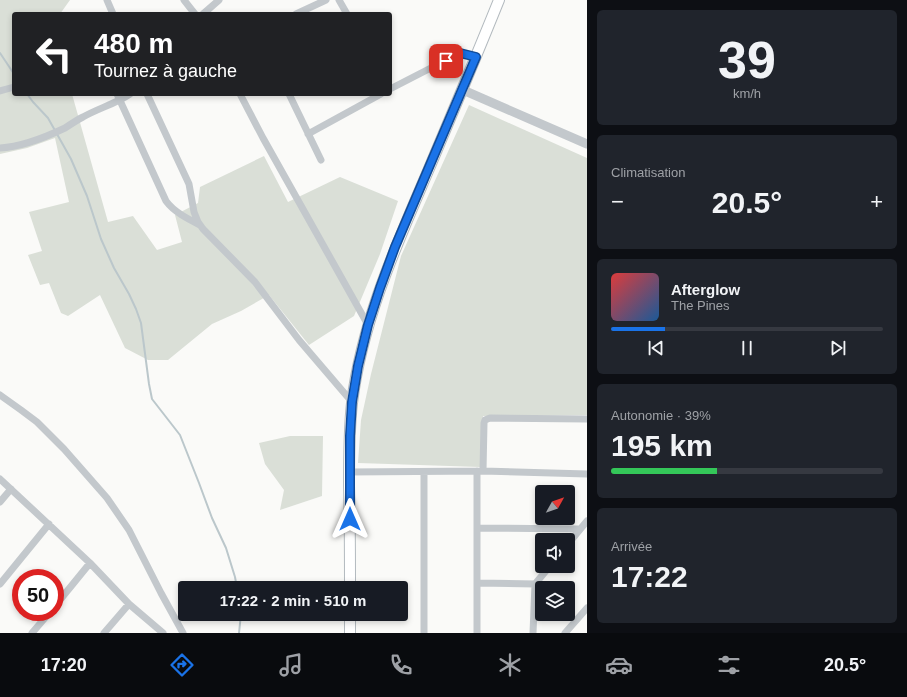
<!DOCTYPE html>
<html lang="fr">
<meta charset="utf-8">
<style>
:root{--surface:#171b24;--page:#20242c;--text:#f1f3f6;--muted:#9ea1a6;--line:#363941;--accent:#1a73e8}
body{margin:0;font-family:Helvetica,sans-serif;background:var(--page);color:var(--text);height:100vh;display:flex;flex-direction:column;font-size:15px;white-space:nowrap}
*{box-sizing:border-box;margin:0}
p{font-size:13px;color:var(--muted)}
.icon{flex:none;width:22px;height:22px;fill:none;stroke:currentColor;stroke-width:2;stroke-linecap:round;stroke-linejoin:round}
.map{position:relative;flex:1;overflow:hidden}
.side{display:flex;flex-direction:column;gap:10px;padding:10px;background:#0d0f14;width:320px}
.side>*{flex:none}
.hud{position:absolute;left:12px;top:12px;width:380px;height:84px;border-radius:4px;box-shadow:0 2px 6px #0003;background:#202124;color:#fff;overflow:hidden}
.needle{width:26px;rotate:50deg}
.fabs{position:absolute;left:535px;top:485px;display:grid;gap:8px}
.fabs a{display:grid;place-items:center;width:40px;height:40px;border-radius:4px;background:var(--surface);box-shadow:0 2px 6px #0003;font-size:20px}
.speed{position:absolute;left:12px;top:569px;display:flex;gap:8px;font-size:20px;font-weight:700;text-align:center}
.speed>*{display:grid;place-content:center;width:52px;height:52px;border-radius:50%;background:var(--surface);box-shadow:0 2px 6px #0003;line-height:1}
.speed .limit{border:6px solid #d22;background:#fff;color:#111}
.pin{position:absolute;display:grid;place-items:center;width:34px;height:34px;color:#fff;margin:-17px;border-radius:8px;box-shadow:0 2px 6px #0006}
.me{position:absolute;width:44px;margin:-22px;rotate:0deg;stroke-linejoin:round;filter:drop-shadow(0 0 3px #0008)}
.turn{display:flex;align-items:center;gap:14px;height:84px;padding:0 16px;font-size:18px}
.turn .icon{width:52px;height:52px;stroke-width:2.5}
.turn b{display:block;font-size:28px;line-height:34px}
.big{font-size:30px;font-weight:700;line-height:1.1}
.side .card{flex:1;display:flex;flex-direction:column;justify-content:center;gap:6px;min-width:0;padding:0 14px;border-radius:6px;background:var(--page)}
.side .dial{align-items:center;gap:0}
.dial b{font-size:52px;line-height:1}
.song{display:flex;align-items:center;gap:12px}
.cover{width:48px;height:48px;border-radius:6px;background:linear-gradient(135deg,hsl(0 70% 55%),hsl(210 70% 35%))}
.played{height:4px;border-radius:2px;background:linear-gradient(90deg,var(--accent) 20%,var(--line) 20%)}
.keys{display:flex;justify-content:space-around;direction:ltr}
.heat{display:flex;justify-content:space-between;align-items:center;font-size:22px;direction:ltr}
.charge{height:6px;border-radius:3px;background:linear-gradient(90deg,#34c759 39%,var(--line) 0)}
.trip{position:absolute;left:178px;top:581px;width:230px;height:40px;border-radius:4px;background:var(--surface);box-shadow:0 2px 6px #0003;font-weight:700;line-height:40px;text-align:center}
.menu{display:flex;height:64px;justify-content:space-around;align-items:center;background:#090b0e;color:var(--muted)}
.menu .icon{width:28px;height:28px}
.menu .selected{color:var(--accent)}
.menu b{font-size:18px;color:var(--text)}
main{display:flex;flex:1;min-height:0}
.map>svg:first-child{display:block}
.green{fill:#dadfd7}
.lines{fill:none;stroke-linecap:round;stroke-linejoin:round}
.stream{stroke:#bbc7cb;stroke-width:2}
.secondary-casing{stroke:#b3babf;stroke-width:12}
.minor{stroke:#c3c8cc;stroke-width:7}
.tertiary{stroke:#c3c8cc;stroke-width:9}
.secondary{stroke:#fff;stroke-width:10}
.route-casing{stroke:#114b97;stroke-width:10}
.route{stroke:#1a73e8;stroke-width:7}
</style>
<main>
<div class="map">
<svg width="587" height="633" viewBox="0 0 587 633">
<rect width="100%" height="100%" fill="#fafaf8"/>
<path class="green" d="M0,0h70l-10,14h-46v80h58l36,128 25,-6 24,34 25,-8 -7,-27 23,-12 2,-16 64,-31 24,46 52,-25 58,24 -18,53 -26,62 -45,29 -40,-50 -28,16 -29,13 -44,36h-20l-23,-12 -25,-53 -32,21 -7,-3 -12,-30 -9,2 -12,-30 14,-4 -13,-39 40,-10 -14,-64 -28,10 -27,6z
M469,105l118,53v257l-104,1 -3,51 -122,-4 3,-43 10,-46 30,-118z
M290,436h33l-1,60 -42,14 4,-20 -19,-26 -6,-21z"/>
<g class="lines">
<path class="stream" d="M0,53l14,21
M27,94l6,8 15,16 23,41 16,37 14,43 13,29 15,26 7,15 5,14 8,61 3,15 28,36 19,48 13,35 14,30 9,29 2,11
M239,633l2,-19"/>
<defs>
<path id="secondary" d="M350,588c0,-34 0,-68 -1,-102 0,-28 0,-56 3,-83 10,-82 44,-157 76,-232 24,-57 48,-114 71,-171
M350,614v19"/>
</defs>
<use href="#secondary" class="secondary-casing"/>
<path class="minor" d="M107,0l6,14
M184,0l11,14
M339,0l8,14
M203,14l16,-14
M296,14l30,-14
M390,89l70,-36 16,4
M0,91l14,-4
M117,94l49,107c8,11 22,18 34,24
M147,94l42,90 5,28 4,10 5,7 52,53 44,58 53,62
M240,94l23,44 105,187
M289,94l32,66
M308,134l73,-40
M0,148c21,-1 46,-11 65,-20 6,-4 12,-8 18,-11 16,-9 32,-13 47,-23
M0,395l21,15 16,12 27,27 43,49 22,32 32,63 22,40
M483,471l1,-48 1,-3 5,-2 97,1
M349,472l134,-1 104,3
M0,479l90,84 39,41 34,29
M0,502l11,-13
M477,528l103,1
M568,544l19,-23
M477,583l58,1
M0,584l49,-60
M55,606l35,-43
M32,633l18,-21
M104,633l25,-29
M424,633v-161
M477,633v-162
M533,633l2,-49 15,-18
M565,633l22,-25"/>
<path class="tertiary" d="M463,90l124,54"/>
<use href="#secondary" class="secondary"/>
</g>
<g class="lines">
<defs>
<path id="route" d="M350,519v-83l2,-34 6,-36 10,-41 12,-37 15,-41 81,-190 -16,-4 -14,8"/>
</defs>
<use href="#route" class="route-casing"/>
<use href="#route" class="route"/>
</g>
</svg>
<div class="fabs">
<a><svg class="needle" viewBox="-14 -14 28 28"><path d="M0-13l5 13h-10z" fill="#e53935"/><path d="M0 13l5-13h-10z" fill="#9ea1a6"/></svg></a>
<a><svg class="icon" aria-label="sound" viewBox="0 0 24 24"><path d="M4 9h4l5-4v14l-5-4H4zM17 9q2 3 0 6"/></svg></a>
<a><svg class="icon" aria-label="layers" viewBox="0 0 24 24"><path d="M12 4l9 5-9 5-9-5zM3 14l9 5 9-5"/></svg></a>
</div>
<div class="speed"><div class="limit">50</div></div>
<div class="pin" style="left:446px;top:61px;background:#d93025"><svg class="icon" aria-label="arrive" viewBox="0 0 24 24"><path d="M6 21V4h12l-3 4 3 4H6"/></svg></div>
<svg class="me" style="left:350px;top:519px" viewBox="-20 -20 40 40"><path d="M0-17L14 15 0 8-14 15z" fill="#1a73e8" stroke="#fff" stroke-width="4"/></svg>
<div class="trip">17:22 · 2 min · 510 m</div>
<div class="hud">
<div class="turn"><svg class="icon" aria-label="left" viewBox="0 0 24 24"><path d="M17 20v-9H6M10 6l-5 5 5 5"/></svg><div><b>480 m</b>Tournez à gauche</div></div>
</div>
</div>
<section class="side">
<div class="card dial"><b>39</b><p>km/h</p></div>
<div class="card"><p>Climatisation</p>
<div class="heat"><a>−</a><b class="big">20.5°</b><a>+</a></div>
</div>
<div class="card">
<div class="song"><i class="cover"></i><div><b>Afterglow</b><p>The Pines</p></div></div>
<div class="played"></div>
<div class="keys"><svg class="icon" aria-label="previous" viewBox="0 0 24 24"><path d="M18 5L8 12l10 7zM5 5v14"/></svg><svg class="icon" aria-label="pause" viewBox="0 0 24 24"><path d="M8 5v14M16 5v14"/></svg><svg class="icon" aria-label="next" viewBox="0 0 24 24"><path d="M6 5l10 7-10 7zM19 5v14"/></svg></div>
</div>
<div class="card"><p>Autonomie · 39%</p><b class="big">195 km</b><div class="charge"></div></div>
<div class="card"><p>Arrivée</p><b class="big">17:22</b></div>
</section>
</main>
<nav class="menu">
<b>17:20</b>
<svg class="icon selected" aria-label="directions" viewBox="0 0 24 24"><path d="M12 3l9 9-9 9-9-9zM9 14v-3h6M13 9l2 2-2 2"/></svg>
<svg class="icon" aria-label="music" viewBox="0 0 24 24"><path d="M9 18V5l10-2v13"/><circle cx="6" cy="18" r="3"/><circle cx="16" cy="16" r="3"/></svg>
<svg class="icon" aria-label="phone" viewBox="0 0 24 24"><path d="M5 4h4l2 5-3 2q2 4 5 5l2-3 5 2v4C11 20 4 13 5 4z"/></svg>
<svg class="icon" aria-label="climate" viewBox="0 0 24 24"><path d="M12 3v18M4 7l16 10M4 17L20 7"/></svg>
<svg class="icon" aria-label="car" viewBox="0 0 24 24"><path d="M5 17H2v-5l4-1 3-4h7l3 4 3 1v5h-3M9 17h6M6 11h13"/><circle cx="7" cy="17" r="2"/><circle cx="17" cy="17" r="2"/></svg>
<svg class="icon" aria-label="filters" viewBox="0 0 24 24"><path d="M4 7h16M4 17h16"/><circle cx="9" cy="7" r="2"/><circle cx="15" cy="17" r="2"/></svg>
<b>20.5°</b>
</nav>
